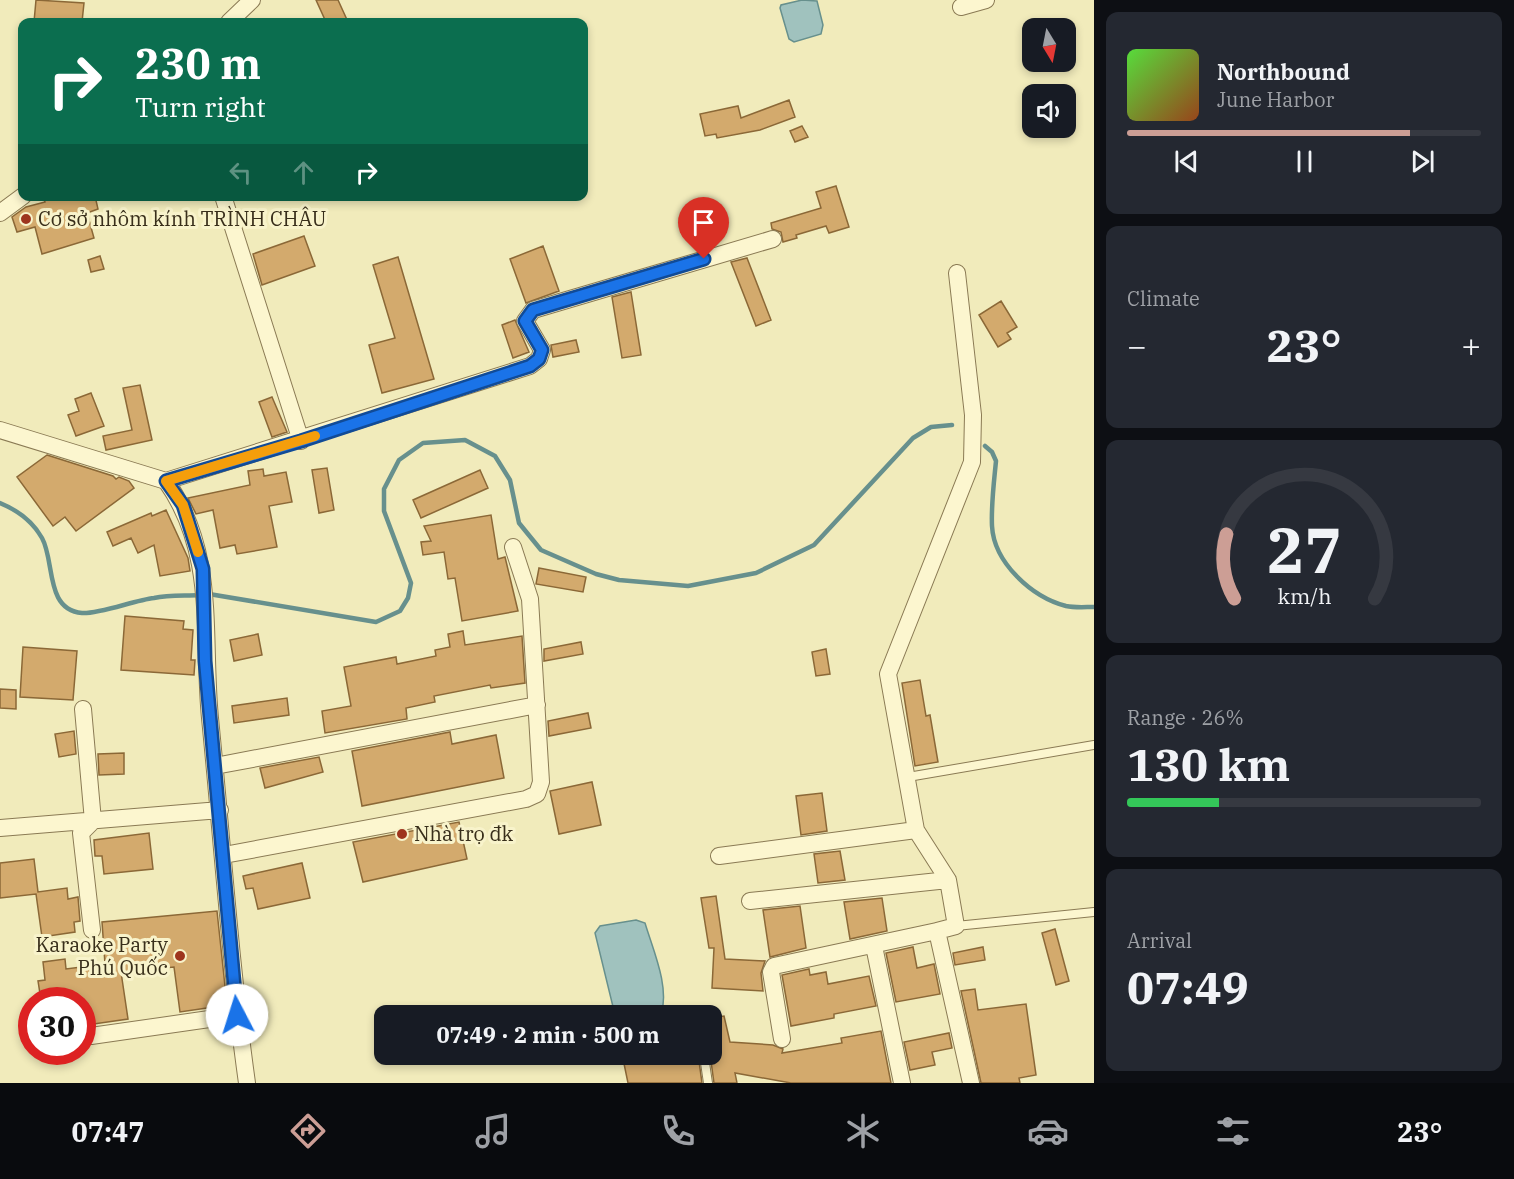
<!DOCTYPE html>
<meta charset="utf-8">
<style>
:root{--surface:#171b24;--page:#242831;--text:#f1f3f6;--muted:#9ea1a6;--line:#363941;--accent:#cc9e95}
body{margin:0;font-family:"IBM Plex Serif",serif;background:var(--page);color:var(--text);height:100vh;display:flex;flex-direction:column;font-size:22px;white-space:nowrap}
*{box-sizing:border-box;margin:0}
p{font-size:20px;color:var(--muted)}
.icon{flex:none;width:33px;height:33px;fill:none;stroke:currentColor;stroke-width:2;stroke-linecap:round;stroke-linejoin:round}
.map{position:relative;flex:1;overflow:hidden}
.drawer{display:flex;flex-direction:column;gap:12px;padding:12px;background:#0d0f14;width:420px}
.drawer>*{flex:none}
.banner{position:absolute;left:18px;top:18px;width:570px;height:183px;border-radius:12px;box-shadow:0 3px 9px #0003;background:#0b6e4f;color:#fff;overflow:hidden}
.needle{width:39px;rotate:170deg}
.controls{position:absolute;left:1022px;top:18px;display:grid;gap:12px}
.controls a{display:grid;place-items:center;width:54px;height:54px;border-radius:12px;background:var(--surface);box-shadow:0 3px 9px #0003;font-size:30px}
.speed{position:absolute;left:18px;top:987px;display:flex;gap:12px;font-size:30px;font-weight:700;text-align:center}
.speed>*{display:grid;place-content:center;width:78px;height:78px;border-radius:50%;background:var(--surface);box-shadow:0 3px 9px #0003;line-height:1}
.speed .limit{border:9px solid #d22;background:#fff;color:#111}
.pin{position:absolute;display:grid;place-items:center;width:51px;height:51px;color:#fff;margin:-62px -26px;border-radius:50% 50% 50% 0;rotate:-45deg;box-shadow:0 0 6px #0007}
.pin .icon{rotate:45deg}
.me{position:absolute;width:66px;margin:-33px;rotate:355deg;stroke-linejoin:round;filter:drop-shadow(0 0 4px #0008)}
.turn{display:flex;align-items:center;gap:21px;height:126px;padding:0 18px;font-size:27px}
.turn .icon{width:78px;height:78px;stroke-width:2.5}
.turn b{display:block;font-size:42px;line-height:51px}
.lanes{display:flex;align-items:center;height:57px;padding:0 18px;background:#0003;justify-content:center;gap:30px;direction:ltr}
.lanes .off{opacity:.35}
.big{font-size:45px;font-weight:800;line-height:1.1}
.drawer .widget{flex:1;display:flex;flex-direction:column;justify-content:center;gap:9px;min-width:0;padding:0 21px;border-radius:12px;background:var(--page)}
.drawer .dial{align-items:center;gap:0}
.dial svg{height:156px;overflow:visible;fill:none;stroke:var(--line);stroke-width:7;stroke-linecap:round;text-anchor:middle}
.dial text{fill:var(--text);stroke:none}
.song{display:flex;align-items:center;gap:18px}
.cover{width:72px;height:72px;border-radius:9px;background:linear-gradient(135deg,hsl(110 70% 55%),hsl(20 70% 35%))}
.played{height:6px;border-radius:3px;background:linear-gradient(90deg,var(--accent) 80%,var(--line) 80%)}
.keys{display:flex;justify-content:space-around;direction:ltr}
.heat{display:flex;justify-content:space-between;align-items:center;font-size:33px;direction:ltr}
.charge{height:9px;border-radius:4px;background:linear-gradient(90deg,#34c759 26%,var(--line) 0)}
.trip{position:absolute;left:374px;top:1005px;width:348px;height:60px;border-radius:12px;background:var(--surface);box-shadow:0 3px 9px #0003;font-weight:800;line-height:60px;text-align:center}
.menu{display:flex;height:96px;justify-content:space-around;align-items:center;background:#090b0e;color:var(--muted)}
.menu .icon{width:42px;height:42px}
.menu .on{color:var(--accent)}
.menu b{font-size:27px;color:var(--text)}
main{display:flex;flex:1;min-height:0}
.map>svg:first-child{display:block}
.water{fill:#a0c2be;stroke:#67908d;stroke-width:1.5}
.lines{fill:none;stroke-linecap:round;stroke-linejoin:round}
.stream{stroke:#67908d;stroke-width:4.5}
.building{fill:#d3aa6d;stroke:#8b6837;stroke-width:1.5}
.lane-casing{stroke:#8a7a54;stroke-width:10}
.street-casing{stroke:#8a7a54;stroke-width:18}
.lane{stroke:#fcf6cf;stroke-width:8}
.street{stroke:#fcf6cf;stroke-width:16}
.route-casing{stroke:#114b97;stroke-width:15}
.route{stroke:#1a73e8;stroke-width:10}
.slow{stroke:#f59e0b;stroke-width:10}
.poi-dot{fill:#9e351e;stroke:#f8f3cb;stroke-width:2}
.labels{text-anchor:middle;stroke-width:6;stroke-linejoin:round;paint-order:stroke}
.poi-label{font-size:20px;fill:#382e1a;stroke:#f8f3cb;text-anchor:start}
</style>
<main>
<div class="map">
<svg width="1094" height="1083" viewBox="0 0 1094 1083">
<rect width="100%" height="100%" fill="#f1ebbb"/>
<path class="water" d="M802,0l15,1 6,24 -2,9 -27,8 -5,-3 -9,-31 1,-3z
M636,920l9,3c8,27 25,64 16,92h-46l-20,-82 5,-7z"/>
<g class="lines">
<path class="stream" d="M985,446l7,6 4,9c-2,21 -5,44 -4,65 2,37 40,71 74,80 9,2 19,1 28,1
M0,503c17,7 33,19 42,35 13,23 3,72 40,75 18,1 53,-13 72,-15 15,-3 31,-2 46,-3
M209,594l167,28 24,-11 8,-13 3,-15 -27,-72v-22l15,-29 24,-17 42,-3 30,16 15,24 9,43 22,27 55,24 23,6 69,6 68,-13 58,-28 99,-107 18,-11 21,-2"/>
</g>
<path class="building" d="M36,0l48,3 -2,19h-48z
M316,0h22l10,22h-22z
M789,100l6,17 -35,13 -43,8 -1,-4 -11,2 -5,-22 38,-8 3,12z
M802,126l6,11 -13,5 -5,-11z
M836,186l13,41 -20,6 -3,-7 -30,9 1,3 -14,4 -2,-10 -9,-3 -1,-6 50,-15 -5,-16z
M43,196h52l3,13 -11,4 7,25 -52,16 -7,-27 -18,5 -5,-15 14,-10 19,-5z
M304,236l11,30 -53,19 -9,-31z
M543,246l16,45 -33,12 -16,-44z
M100,256l4,13 -13,3 -3,-12z
M398,257l36,122 -52,14 -13,-48 26,-7 -22,-73z
M747,258l24,62 -15,6 -25,-64z
M631,292l10,63 -19,3 -10,-61z
M1001,301l16,26 -10,6 4,6 -13,8 -19,-32z
M515,320l14,32 -16,6 -11,-33z
M576,340l3,12 -26,5 -2,-12z
M140,385l12,55 -46,10 -3,-14 29,-6 -9,-42z
M91,393l13,33 -28,10 -8,-21 11,-4 -4,-12z
M272,397l15,35 -15,5 -13,-35z
M47,455l66,21 3,3 3,-2 10,4 5,7 -58,43 -11,-14 -12,9 -36,-49z
M327,468l7,42 -15,3 -7,-43z
M263,469l1,7 22,-4 6,30 -23,4 8,41 -40,7 -2,-9 -15,3 -7,-38 -17,4 -8,-16 62,-13 -2,-14z
M480,470l8,18 -67,30 -8,-18z
M166,510l22,48 2,13 -30,5 -6,-31 -16,8 -7,-15 -18,8 -6,-14 44,-19 1,3z
M491,515l7,44 7,-2 13,54 -56,10 -7,-43 -7,1 -4,-27 -21,3 -2,-13 10,-1 -7,-15z
M539,568l47,9 -3,15 -47,-8z
M125,616l59,5 -1,8 10,1 -2,30h4l-1,15 -73,-5z
M463,631l2,14 57,-9 3,47 -34,5 -1,-3 -56,11 1,6 -29,6 1,11 -82,14 -3,-22 29,-5 -7,-39 52,-10 1,7 39,-8 -1,-6 15,-3 -2,-13z
M258,634l4,21 -28,6 -4,-21z
M581,642l2,12 -39,7v-12z
M23,647l54,4 -4,49 -53,-3z
M826,649l4,25 -14,2 -4,-24z
M920,680l6,36 4,-1 8,47 -23,4 -13,-83z
M0,689l16,1v19l-16,-1z
M287,698l2,17 -55,8 -2,-17z
M588,713l3,15 -42,8 -1,-15z
M74,731l2,23 -17,3 -4,-23z
M450,732l2,12 44,-9 8,43 -142,28 -10,-55z
M124,753v21l-25,1 -1,-21z
M319,757l4,15 -58,16 -5,-20z
M592,782l9,43 -42,9 -9,-43z
M822,793l5,38 -26,4 -5,-39z
M459,822l8,37 -104,23 -10,-40z
M149,833l4,36 -49,5 -2,-18h-7l-1,-16z
M840,851l5,29 -27,3 -4,-29z
M34,859l4,33 29,-4 1,11 10,-2 2,24 -6,1 1,10 -33,5 -6,-43 -36,4v-35z
M302,863l8,35 -52,11 -5,-21 -7,1 -3,-13z
M716,896l9,63 40,2 -4,12 2,18 -51,-3 2,-40h-5l-8,-50z
M882,898l5,33 -37,8 -6,-37z
M800,906l6,42 -36,9 -7,-47z
M217,911l10,94 -47,7 -6,-45 -53,5 7,47 -41,6v-5l-5,1v-21h-41l-3,-19 7,-1 -2,-18 22,-3 1,10 39,-5 -3,-42z
M1055,929l14,52 -13,4 -14,-52z
M913,947l4,21 17,-4 6,30 -44,8 -10,-49z
M983,947l2,13 -30,5 -2,-12z
M809,969l1,6 16,-3 2,12 41,-8 7,30 -42,8v4l-43,8 -9,-51z
M975,989l3,21 48,-6 10,71 -17,3 1,5h-39l-20,-92z
M724,1016l6,26 43,3 10,4 -1,4 60,-10 -1,-5 40,-7 10,52h-100l-56,-10 2,10h-23l-4,-29 1,-36z
M949,1033l3,15 -20,4 3,13 -25,5 -6,-28z
M622,1054h76l4,29h-74z"/>
<g class="lines">
<defs>
<path id="lane" d="M908,777l186,-32
M956,926l138,-14
M704,1056l4,27"/>
<path id="street" d="M961,7l25,-7
M229,22l23,-22
M223,196l78,245
M0,213l23,-17
M957,273l16,142 -1,47 -84,212 28,156 32,50 8,46 -19,5 34,152
M0,430l166,51c51,72 36,154 44,237 12,121 20,244 37,365
M166,481l364,-115 9,-7 3,-9 -17,-29 8,-11 240,-71
M83,709l10,112 -12,12 11,97
M215,766l322,-61
M0,828l220,-18
M224,855l302,-56 11,-5 4,-12 -11,-183 -17,-52
M719,856l197,-26
M750,901l198,-21
M874,946l28,137
M91,1036l146,-21
M782,1039l-11,-67 3,-6 163,-35"/>
</defs>
<use href="#lane" class="lane-casing"/>
<use href="#street" class="street-casing"/>
<use href="#lane" class="lane"/>
<use href="#street" class="street"/>
</g>
<g class="lines">
<defs>
<path id="route" d="M237,1015l-32,-354 -2,-92 -20,-64 -17,-24 135,-40 229,-75 9,-7 3,-9 -17,-29 8,-11 171,-51"/>
</defs>
<use href="#route" class="route-casing"/>
<use href="#route" class="route"/>
<path class="slow" d="M198,552l-15,-47 -17,-24 149,-45"/>
</g>
<g class="poi-dot">
<circle cx="26" cy="219" r="6"/>
<circle cx="402" cy="834" r="6"/>
<circle cx="180" cy="956" r="6"/>
</g>
<g class="labels">
<g class="poi-label">
<text x="38" y="226">Cơ sở nhôm kính TRÌNH CHÂU</text>
<text x="414" y="841">Nhà trọ đk</text>
<text x="168" y="952" text-anchor="end">Karaoke Party<tspan x="168" dy="23">Phú Quốc</tspan></text>
</g>
</g>
</svg>
<div class="controls">
<a><svg class="needle" viewBox="-14 -14 28 28"><path d="M0-13l5 13h-10z" fill="#e53935"/><path d="M0 13l5-13h-10z" fill="#9ea1a6"/></svg></a>
<a><svg class="icon" aria-label="sound" viewBox="0 0 24 24"><path d="M4 9h4l5-4v14l-5-4H4zM17 9q2 3 0 6"/></svg></a>
</div>
<div class="speed"><div class="limit">30</div></div>
<div class="pin" style="left:704px;top:259px;background:#d93025"><svg class="icon" aria-label="arrive" viewBox="0 0 24 24"><path d="M6 21V4h12l-3 4 3 4H6"/></svg></div>
<svg class="me" style="left:237px;top:1015px" viewBox="-20 -20 40 40"><circle r="19" fill="#fff"/><path d="M0-13L10 11 0 6-10 11z" fill="#1a73e8"/></svg>
<div class="trip">07:49 · 2 min · 500 m</div>
<div class="banner">
<div class="turn"><svg class="icon" aria-label="right" viewBox="0 0 24 24"><path d="M7 20v-9h11M14 6l5 5-5 5"/></svg><div><b>230 m</b>Turn right</div></div>
<div class="lanes"><svg class="icon off" aria-label="left" viewBox="0 0 24 24"><path d="M17 20v-9H6M10 6l-5 5 5 5"/></svg><svg class="icon off" aria-label="ahead" viewBox="0 0 24 24"><path d="M12 20V5M6 11l6-6 6 6"/></svg><svg class="icon" aria-label="right" viewBox="0 0 24 24"><path d="M7 20v-9h11M14 6l5 5-5 5"/></svg></div>
</div>
</div>
<section class="drawer">
<div class="widget">
<div class="song"><i class="cover"></i><div><b>Northbound</b><p>June Harbor</p></div></div>
<div class="played"></div>
<div class="keys"><svg class="icon" aria-label="previous" viewBox="0 0 24 24"><path d="M18 5L8 12l10 7zM5 5v14"/></svg><svg class="icon" aria-label="pause" viewBox="0 0 24 24"><path d="M8 5v14M16 5v14"/></svg><svg class="icon" aria-label="next" viewBox="0 0 24 24"><path d="M6 5l10 7-10 7zM19 5v14"/></svg></div>
</div>
<div class="widget"><p>Climate</p>
<div class="heat"><a>−</a><b class="big">23°</b><a>+</a></div>
</div>
<div class="widget dial"><svg viewBox="0 0 100 80">
<path d="M14 69A42 42 0 1 1 86 69"/>
<path d="M14 69A42 42 0 0 1 10 36" stroke="#cc9e95"/>
<text x="50" y="56" font-size="32" font-weight="700">27</text>
<text x="50" y="72" font-size="11">km/h</text>
</svg></div>
<div class="widget"><p>Range · 26%</p><b class="big">130 km</b><div class="charge"></div></div>
<div class="widget"><p>Arrival</p><b class="big">07:49</b></div>
</section>
</main>
<nav class="menu">
<b>07:47</b>
<svg class="icon on" aria-label="directions" viewBox="0 0 24 24"><path d="M12 3l9 9-9 9-9-9zM9 14v-3h6M13 9l2 2-2 2"/></svg>
<svg class="icon" aria-label="music" viewBox="0 0 24 24"><path d="M9 18V5l10-2v13"/><circle cx="6" cy="18" r="3"/><circle cx="16" cy="16" r="3"/></svg>
<svg class="icon" aria-label="phone" viewBox="0 0 24 24"><path d="M5 4h4l2 5-3 2q2 4 5 5l2-3 5 2v4C11 20 4 13 5 4z"/></svg>
<svg class="icon" aria-label="climate" viewBox="0 0 24 24"><path d="M12 3v18M4 7l16 10M4 17L20 7"/></svg>
<svg class="icon" aria-label="car" viewBox="0 0 24 24"><path d="M5 17H2v-5l4-1 3-4h7l3 4 3 1v5h-3M9 17h6M6 11h13"/><circle cx="7" cy="17" r="2"/><circle cx="17" cy="17" r="2"/></svg>
<svg class="icon" aria-label="filters" viewBox="0 0 24 24"><path d="M4 7h16M4 17h16"/><circle cx="9" cy="7" r="2"/><circle cx="15" cy="17" r="2"/></svg>
<b>23°</b>
</nav>
